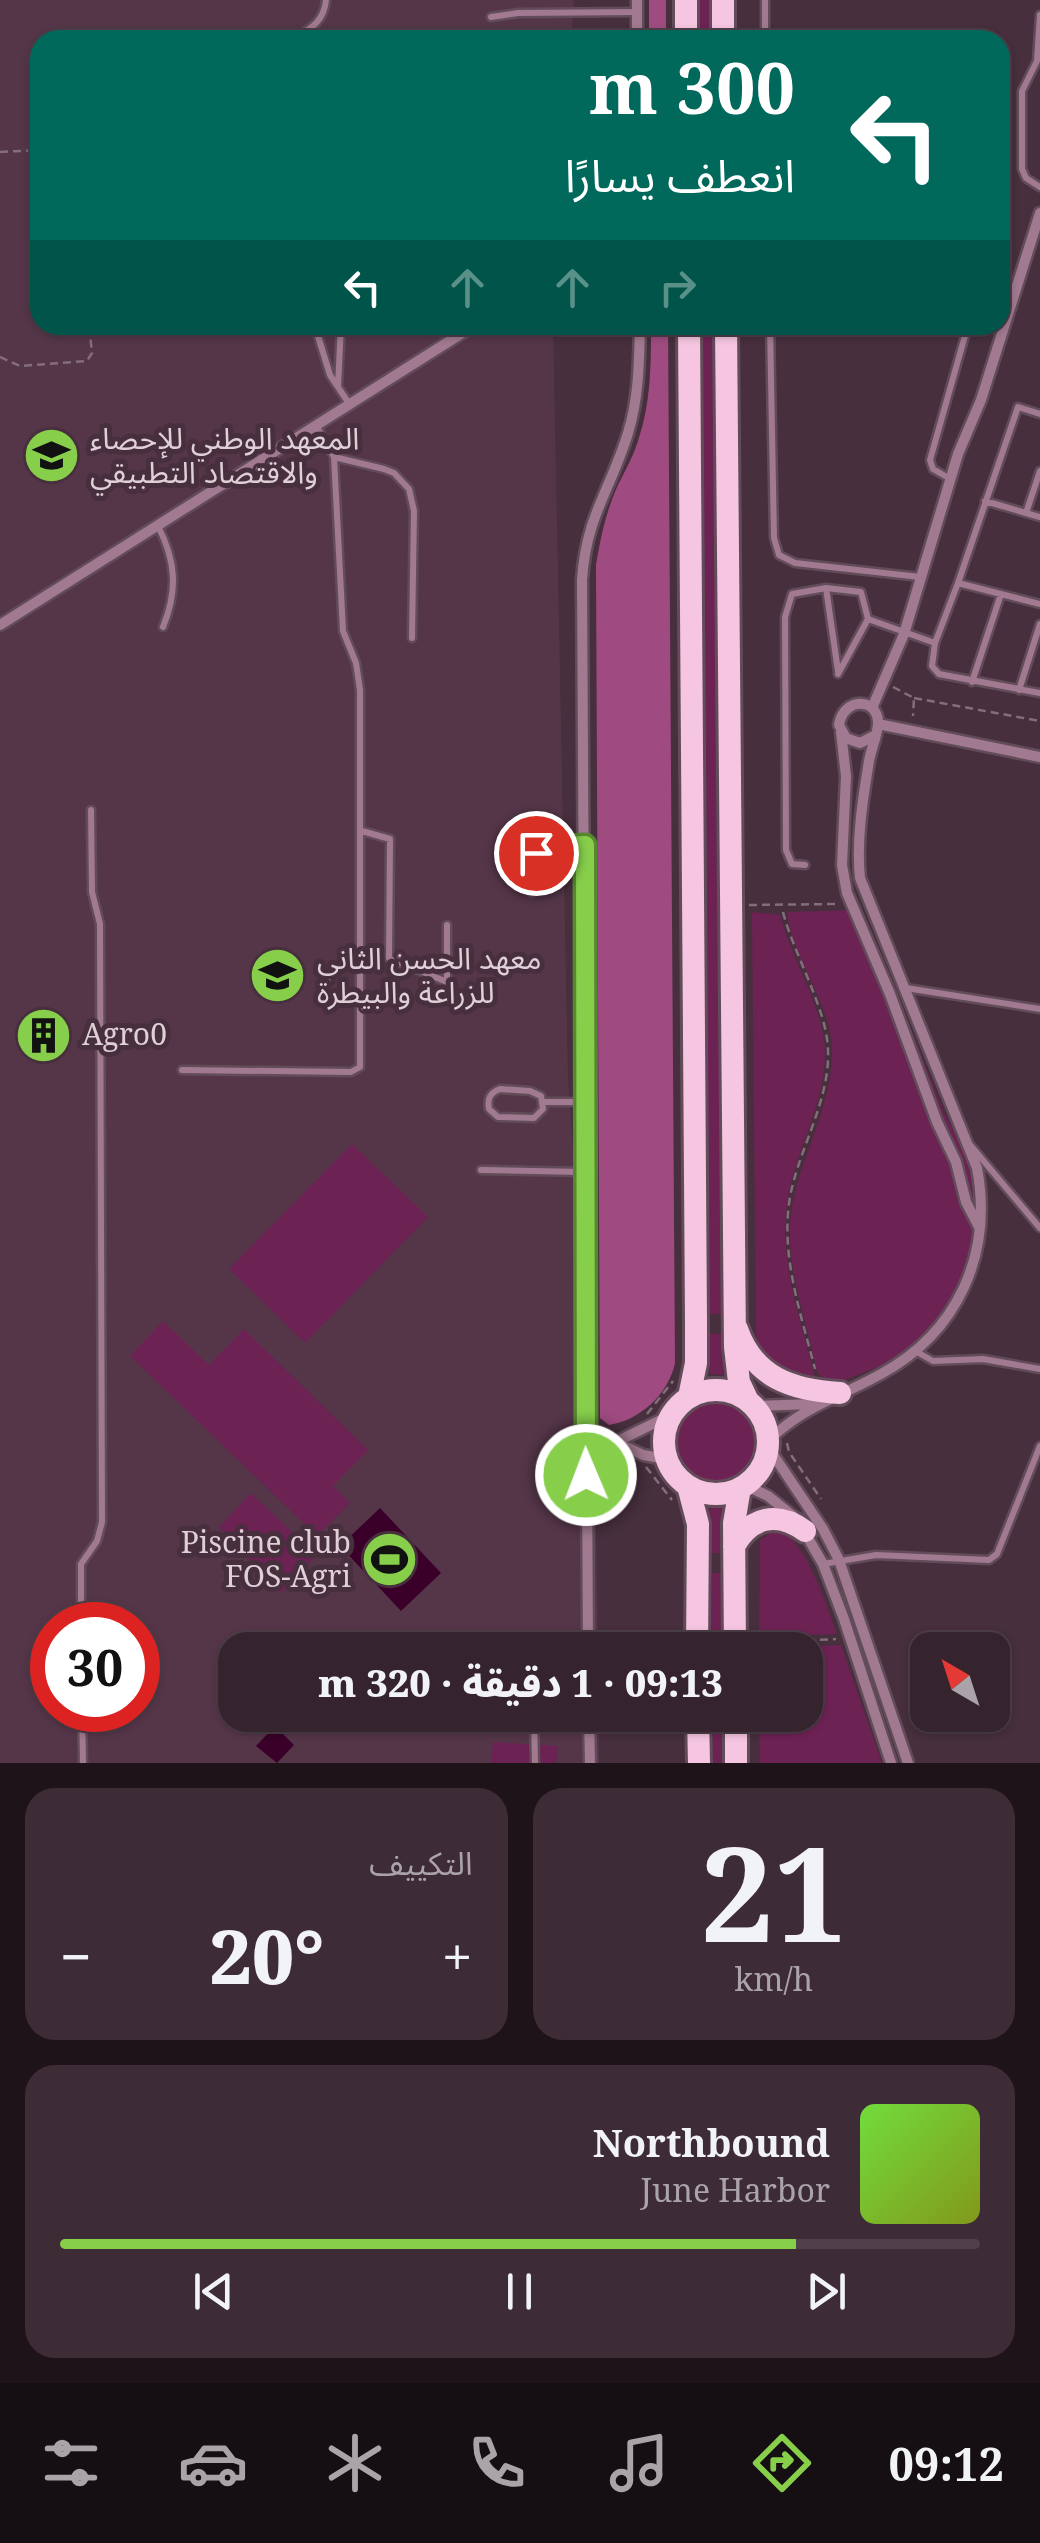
<!DOCTYPE html>
<html lang="ar">
<meta charset="utf-8">
<style>
:root{--surface:#35232e;--page:#3d2b36;--text:#f1f3f6;--muted:#aaa4aa;--line:#4f404a;--accent:#87cf4b}
body{margin:0;font-family:"Noto Serif","Noto Sans Arabic",serif;background:var(--page);color:var(--text);direction:rtl;height:100vh;display:flex;flex-direction:column;font-size:38px;white-space:nowrap}
*{box-sizing:border-box;margin:0}
p{font-size:32px;color:var(--muted)}
.icon{flex:none;width:55px;height:55px;fill:none;stroke:currentColor;stroke-width:2;stroke-linecap:round;stroke-linejoin:round}
.map{position:relative;height:1763px;overflow:hidden;direction:ltr}
.panel{display:flex;flex-direction:column;gap:25px;padding:25px;background:#1d1319;flex:1}
.panel>*{flex:none}
.guide{position:absolute;left:30px;top:30px;width:980px;height:305px;border-radius:30px;box-shadow:0 2px 8px #0004,0 0 0 2px var(--line);direction:rtl;background:#00695c;color:#fff;overflow:hidden}
.needle{width:65px;rotate:321deg}
.fabs{position:absolute;left:910px;top:1632px;display:grid;gap:20px}
.fabs a{display:grid;place-items:center;width:100px;height:100px;border-radius:20px;background:var(--surface);box-shadow:0 2px 8px #0004,0 0 0 2px var(--line);font-size:50px}
.speed{position:absolute;left:30px;top:1602px;display:flex;gap:20px;font-size:50px;font-weight:700;text-align:center}
.speed>*{display:grid;place-content:center;width:130px;height:130px;border-radius:50%;background:var(--surface);box-shadow:0 2px 8px #0004,0 0 0 2px var(--line);line-height:1}
.speed .limit{border:15px solid #d22;background:#fff;color:#111}
.pin{position:absolute;display:grid;place-items:center;width:85px;height:85px;color:#fff;margin:-42px;border:5px solid #fff;border-radius:50%;box-shadow:0 2px 10px #0007}
.me{position:absolute;width:110px;margin:-55px;rotate:359deg;stroke-linejoin:round;filter:drop-shadow(0 0 8px #0008)}
.turn{display:flex;align-items:center;gap:35px;height:210px;padding:0 50px;font-size:45px}
.turn .icon{width:130px;height:130px;stroke-width:2.5}
.turn b{display:block;font-size:70px;line-height:85px}
.lanes{display:flex;align-items:center;height:95px;padding:0 50px;background:#0003;justify-content:center;gap:50px;direction:ltr}
.lanes .off{opacity:.35}
.big{font-size:75px;font-weight:800;line-height:1.1}
.panel .card{flex:1;display:flex;flex-direction:column;justify-content:center;gap:15px;min-width:0;padding:0 35px;border-radius:30px;background:var(--page)}
.panel .dial{align-items:center;gap:0}
.dial b{font-size:130px;line-height:1}
.song{display:flex;align-items:center;gap:30px}
.cover{width:120px;height:120px;border-radius:15px;background:linear-gradient(135deg,hsl(100 70% 55%),hsl(70 70% 35%))}
.played{height:10px;border-radius:5px;background:linear-gradient(90deg,var(--accent) 80%,var(--line) 80%)}
.keys{display:flex;justify-content:space-around;direction:ltr}
.heat{display:flex;justify-content:space-between;align-items:center;font-size:55px;direction:ltr}
.panel .tiles{flex:1;display:grid;gap:25px;grid-template-columns:1fr 1fr}
.card:last-child{grid-column:span 2}
.trip{position:absolute;left:218px;top:1632px;width:605px;height:100px;border-radius:30px;background:var(--surface);box-shadow:0 2px 8px #0004,0 0 0 2px var(--line);font-weight:800;line-height:100px;text-align:center;direction:rtl}
.menu{display:flex;height:160px;justify-content:space-around;align-items:center;background:#150e12;color:var(--muted)}
.menu .icon{width:70px;height:70px}
.menu .current{color:var(--accent)}
.menu b{font-size:45px;color:var(--text)}
.map>svg:first-child{display:block}
.built{fill:#553649;fill-rule:evenodd}
.green{fill:#6d2254}
.forest{fill:#9f4b81}
.water{fill:#3a0029}
.lines{fill:none;stroke-linecap:round;stroke-linejoin:round}
.lane-casing{stroke:#624c59;stroke-width:11}
.street-casing{stroke:#624c59;stroke-width:15}
.primary-casing{stroke:#624c59;stroke-width:28}
.path{stroke:#836e7a;stroke-width:2.5;stroke-dasharray:8 5;stroke-linecap:butt}
.lane{stroke:#a17990;stroke-width:6}
.street{stroke:#a17990;stroke-width:10}
.primary{stroke:#f6c5e1;stroke-width:22}
.route-casing{stroke:#588731;stroke-width:25}
.route{stroke:#87cf4b;stroke-width:18}
.labels{text-anchor:middle;stroke-width:10;stroke-linejoin:round;paint-order:stroke}
.poi-label{font-size:30px;fill:#dfcfd7;stroke:#472f3d;text-anchor:start}
</style>
<div class="map">
<svg width="1040" height="1763" viewBox="0 0 1040 1763">
<rect width="100%" height="100%" fill="#472f3d"/>
<path class="built" d="M0,0h574l-3,40h-531v285h513l15,753 27,376 3,196h-363v65h364v48h-599zM52,1625h86v85h-86z"/>
<path class="green" d="M697,0h14v40h-13z
M700,325h13l9,989h-13z
M857,910l22,38 65,165 25,45 8,35 -4,71 -41,69 -49,32 -41,16 -18,-1 -7,-9c-10,-46 -33,-112 -26,-158 8,-55 42,-107 41,-163 -1,-48 -40,-91 -45,-138z
M752,912l28,3c11,44 45,94 45,139 0,47 -25,89 -35,134 -15,64 10,128 25,190 -28,-6 -52,-13 -59,-43z
M352,1144l76,73 -123,126 -76,-74z
M163,1321l46,44 35,-36 124,121 -35,36 17,17 -33,33 -187,-180z
M709,1334h13l1,41 -13,-1z
M675 1442a40 40 0 1 1 80 0a40 40 0 1 1-80 0Z
M251,1493l65,62 -35,38 -62,-66z
M710,1508h14v45h-13z
M784,1531c28,26 40,68 53,103l-78,3 1,-97 10,-7z
M712,1573h12l1,77h-13z
M841,1645l41,118h-122l-1,-48h46v-65l-46,-1z
M712,1715h14v48h-13z
M493,1742l65,4 -2,17h-65z"/>
<path class="forest" d="M649,0h17v40h-17z
M651,325h17l7,1038c-7,32 -35,57 -66,62l-9,-7 -4,-853c4,-23 8,-45 17,-68 7,-19 19,-36 25,-56 13,-38 13,-76 13,-116z"/>
<path class="water" d="M380,1508l61,65 -40,38 -61,-65z
M275,1726l19,19 -17,18 -21,-17z"/>
<g class="lines">
<defs>
<path id="lane" d="M765,0v40
M1040,15l-3,46 -15,30v78l4,9 14,9
M491,17l27,-4 119,-1
M292,40c18,-11 32,-18 34,-40
M310,325l8,11 12,39 20,30
M770,325l4,213 5,17 16,8 125,14
M338,386l3,-61
M334,457l50,12 10,4 15,16 5,22 -2,127
M952,480l-19,-11 -3,-9 38,-135
M985,501l55,16
M1026,513l14,-42
M158,526c18,35 20,64 5,101
M958,583l60,-176 22,7
M826,588l12,83
M868,619l67,24 23,-60 82,21
M935,643l-3,23 7,8 101,19
M972,682l29,-88
M1019,690l21,-66
M362,831l28,8 -1,119 58,24v-57
M805,865l-13,-1 -6,-14 -1,-233 7,-23 34,-6 35,4 7,27 -30,55
M532,893l4,-40 11,-6 38,-2
M906,988l134,21
M182,1070l169,2 9,-5v-377l-4,-27 -13,-32 -9,-174 -17,-30
M500,1089l30,2 11,5 2,13 -9,9 -36,-1 -9,-8c-2,-11 1,-16 11,-20z
M544,1102h40
M971,1146l69,82
M481,1170l103,2
M917,1352l16,9 50,-2 57,10
M823,1564l53,-9 113,5 8,-6 43,-108
M81,1625v-61l16,-23 5,-19 -2,-598 -8,-32 -1,-82
M82,1710l1,53
M534,1715l1,48"/>
<path id="street" d="M637,0v40
M0,625l475,-300
M872,708l32,-74 54,-180 23,-54 59,-187
M878,724l162,33
M841,732l5,44 -4,89 5,28 43,101 47,128 19,40 10,40 13,25
M754,1406l60,-2
M586,1440l30,2 55,-27
M769,1440c35,-34 71,-43 112,-66 77,-42 112,-120 96,-206l-117,-290c-4,-38 3,-80 9,-117 2,-12 9,-27 9,-38 0,-26 -35,-26 -39,2l7,13 14,5 14,-7
M616,1442l27,13 23,4
M768,1447l55,82 16,31 69,203
M745,1485l23,11 26,21
M804,1531l19,33 21,55 47,144
M588,1650l-6,-1070c4,-64 29,-91 46,-147 11,-36 11,-71 12,-108
M589,1715l1,48"/>
<path id="primary" d="M686,0v40
M723,0v40
M689,325l7,996v42l-7,34
M726,325l9,1022 4,35 8,17
M737,1329c17,49 55,61 103,64
M664 1442a52 52 0 1 1 104 0a52 52 0 1 1-104 0Z
M688,1486l10,38 -1,126
M734,1546c17,-30 44,-35 71,-15
M735,1650l-1,-127 6,-35
M698,1715l1,48
M736,1715v48"/>
</defs>
<use href="#lane" class="lane-casing"/>
<use href="#street" class="street-casing"/>
<use href="#primary" class="primary-casing"/>
<path class="path" d="M0,152l40,-2
M0,357l20,9 67,-5 5,-8 -3,-28
M893,687l21,11 -1,18
M914,698l126,23
M749,905l87,-1
M783,912c11,43 44,97 45,138 2,51 -29,98 -38,147 -10,58 11,117 25,172
M647,1414l26,-33
M787,1443l2,9 32,47
M646,1467l26,33
M755,1643l81,-4"/>
<use href="#lane" class="lane"/>
<use href="#street" class="street"/>
<use href="#primary" class="primary"/>
</g>
<g class="lines">
<defs>
<path id="route" d="M536,853l10,-6 39,-2 1,630"/>
</defs>
<use href="#route" class="route-casing"/>
<use href="#route" class="route"/>
</g>
<defs>
<symbol id="university-disc" viewBox="-11 -11 22 22"><circle r="9.5" fill="#87cf4b" stroke="#472f3d"/><path d="M0-5L7-2L0 1L-7-2ZM-4 1L0 2.5L4 1V4Q0 6-4 4Z" fill="#111"/></symbol>
<symbol id="building-disc" viewBox="-11 -11 22 22"><circle r="9.5" fill="#87cf4b" stroke="#472f3d"/><path d="M-4-6H4V6H1V3H-1V6H-4ZM-2.5-4.3h1.7v1.8h-1.7ZM.8-4.3h1.7v1.8H.8ZM-2.5-1h1.7V.8h-1.7ZM.8-1h1.7V.8H.8Z" fill="#111"/></symbol>
<symbol id="stadium-disc" viewBox="-11 -11 22 22"><circle r="9.5" fill="#87cf4b" stroke="#472f3d"/><path d="M0-5a6.5 5 0 1 0 0 10a6.5 5 0 1 0 0-10ZM-3.5-1.8h7v3.6h-7Z" fill="#111"/></symbol>
</defs>
<g fill-rule="evenodd">
<use href="#university-disc" x="20" y="424" width="63" height="63"/>
<use href="#university-disc" x="246" y="944" width="63" height="63"/>
<use href="#building-disc" x="12" y="1004" width="63" height="63"/>
<use href="#stadium-disc" x="358" y="1528" width="63" height="63"/>
</g>
<g class="labels">
<g class="poi-label">
<text x="90" y="449">المعهد الوطني للإحصاء<tspan x="90" dy="34">والاقتصاد التطبيقي</tspan></text>
<text x="317" y="969">معهد الحسن الثاني<tspan x="317" dy="34">للزراعة والبيطرة</tspan></text>
<text x="82" y="1045">Agro0</text>
<text x="351" y="1553" text-anchor="end">Piscine club<tspan x="351" dy="34">FOS-Agri</tspan></text>
</g>
</g>
</svg>
<div class="fabs">
<a><svg class="needle" viewBox="-14 -14 28 28"><path d="M0-13l5 13h-10z" fill="#e53935"/><path d="M0 13l5-13h-10z" fill="#aaa4aa"/></svg></a>
</div>
<div class="speed"><div class="limit">30</div></div>
<div class="pin" style="left:536px;top:853px;background:#d93025"><svg class="icon" aria-label="arrive" viewBox="0 0 24 24"><path d="M6 21V4h12l-3 4 3 4H6"/></svg></div>
<svg class="me" style="left:586px;top:1475px" viewBox="-20 -20 40 40"><circle r="17" fill="#87cf4b" stroke="#fff" stroke-width="3"/><path d="M0-11L8 9 0 5-8 9z" fill="#fff"/></svg>
<div class="trip">09:13 · 1 دقيقة · 320 m</div>
<div class="guide">
<div class="turn"><svg class="icon" aria-label="left" viewBox="0 0 24 24"><path d="M17 20v-9H6M10 6l-5 5 5 5"/></svg><div><b>300 m</b>انعطف يسارًا</div></div>
<div class="lanes"><svg class="icon" aria-label="left" viewBox="0 0 24 24"><path d="M17 20v-9H6M10 6l-5 5 5 5"/></svg><svg class="icon off" aria-label="ahead" viewBox="0 0 24 24"><path d="M12 20V5M6 11l6-6 6 6"/></svg><svg class="icon off" aria-label="ahead" viewBox="0 0 24 24"><path d="M12 20V5M6 11l6-6 6 6"/></svg><svg class="icon off" aria-label="right" viewBox="0 0 24 24"><path d="M7 20v-9h11M14 6l5 5-5 5"/></svg></div>
</div>
</div>
<section class="panel">
<div class="tiles">
<div class="card dial"><b>21</b><p>km/h</p></div>
<div class="card"><p>التكييف</p>
<div class="heat"><a>−</a><b class="big">20°</b><a>+</a></div>
</div>
<div class="card">
<div class="song"><i class="cover"></i><div><b>Northbound</b><p>June Harbor</p></div></div>
<div class="played"></div>
<div class="keys"><svg class="icon" aria-label="previous" viewBox="0 0 24 24"><path d="M18 5L8 12l10 7zM5 5v14"/></svg><svg class="icon" aria-label="pause" viewBox="0 0 24 24"><path d="M8 5v14M16 5v14"/></svg><svg class="icon" aria-label="next" viewBox="0 0 24 24"><path d="M6 5l10 7-10 7zM19 5v14"/></svg></div>
</div>
</div>
</section>
<nav class="menu">
<b>09:12</b>
<svg class="icon current" aria-label="directions" viewBox="0 0 24 24"><path d="M12 3l9 9-9 9-9-9zM9 14v-3h6M13 9l2 2-2 2"/></svg>
<svg class="icon" aria-label="music" viewBox="0 0 24 24"><path d="M9 18V5l10-2v13"/><circle cx="6" cy="18" r="3"/><circle cx="16" cy="16" r="3"/></svg>
<svg class="icon" aria-label="phone" viewBox="0 0 24 24"><path d="M5 4h4l2 5-3 2q2 4 5 5l2-3 5 2v4C11 20 4 13 5 4z"/></svg>
<svg class="icon" aria-label="climate" viewBox="0 0 24 24"><path d="M12 3v18M4 7l16 10M4 17L20 7"/></svg>
<svg class="icon" aria-label="car" viewBox="0 0 24 24"><path d="M5 17H2v-5l4-1 3-4h7l3 4 3 1v5h-3M9 17h6M6 11h13"/><circle cx="7" cy="17" r="2"/><circle cx="17" cy="17" r="2"/></svg>
<svg class="icon" aria-label="filters" viewBox="0 0 24 24"><path d="M4 7h16M4 17h16"/><circle cx="9" cy="7" r="2"/><circle cx="15" cy="17" r="2"/></svg>
</nav>
